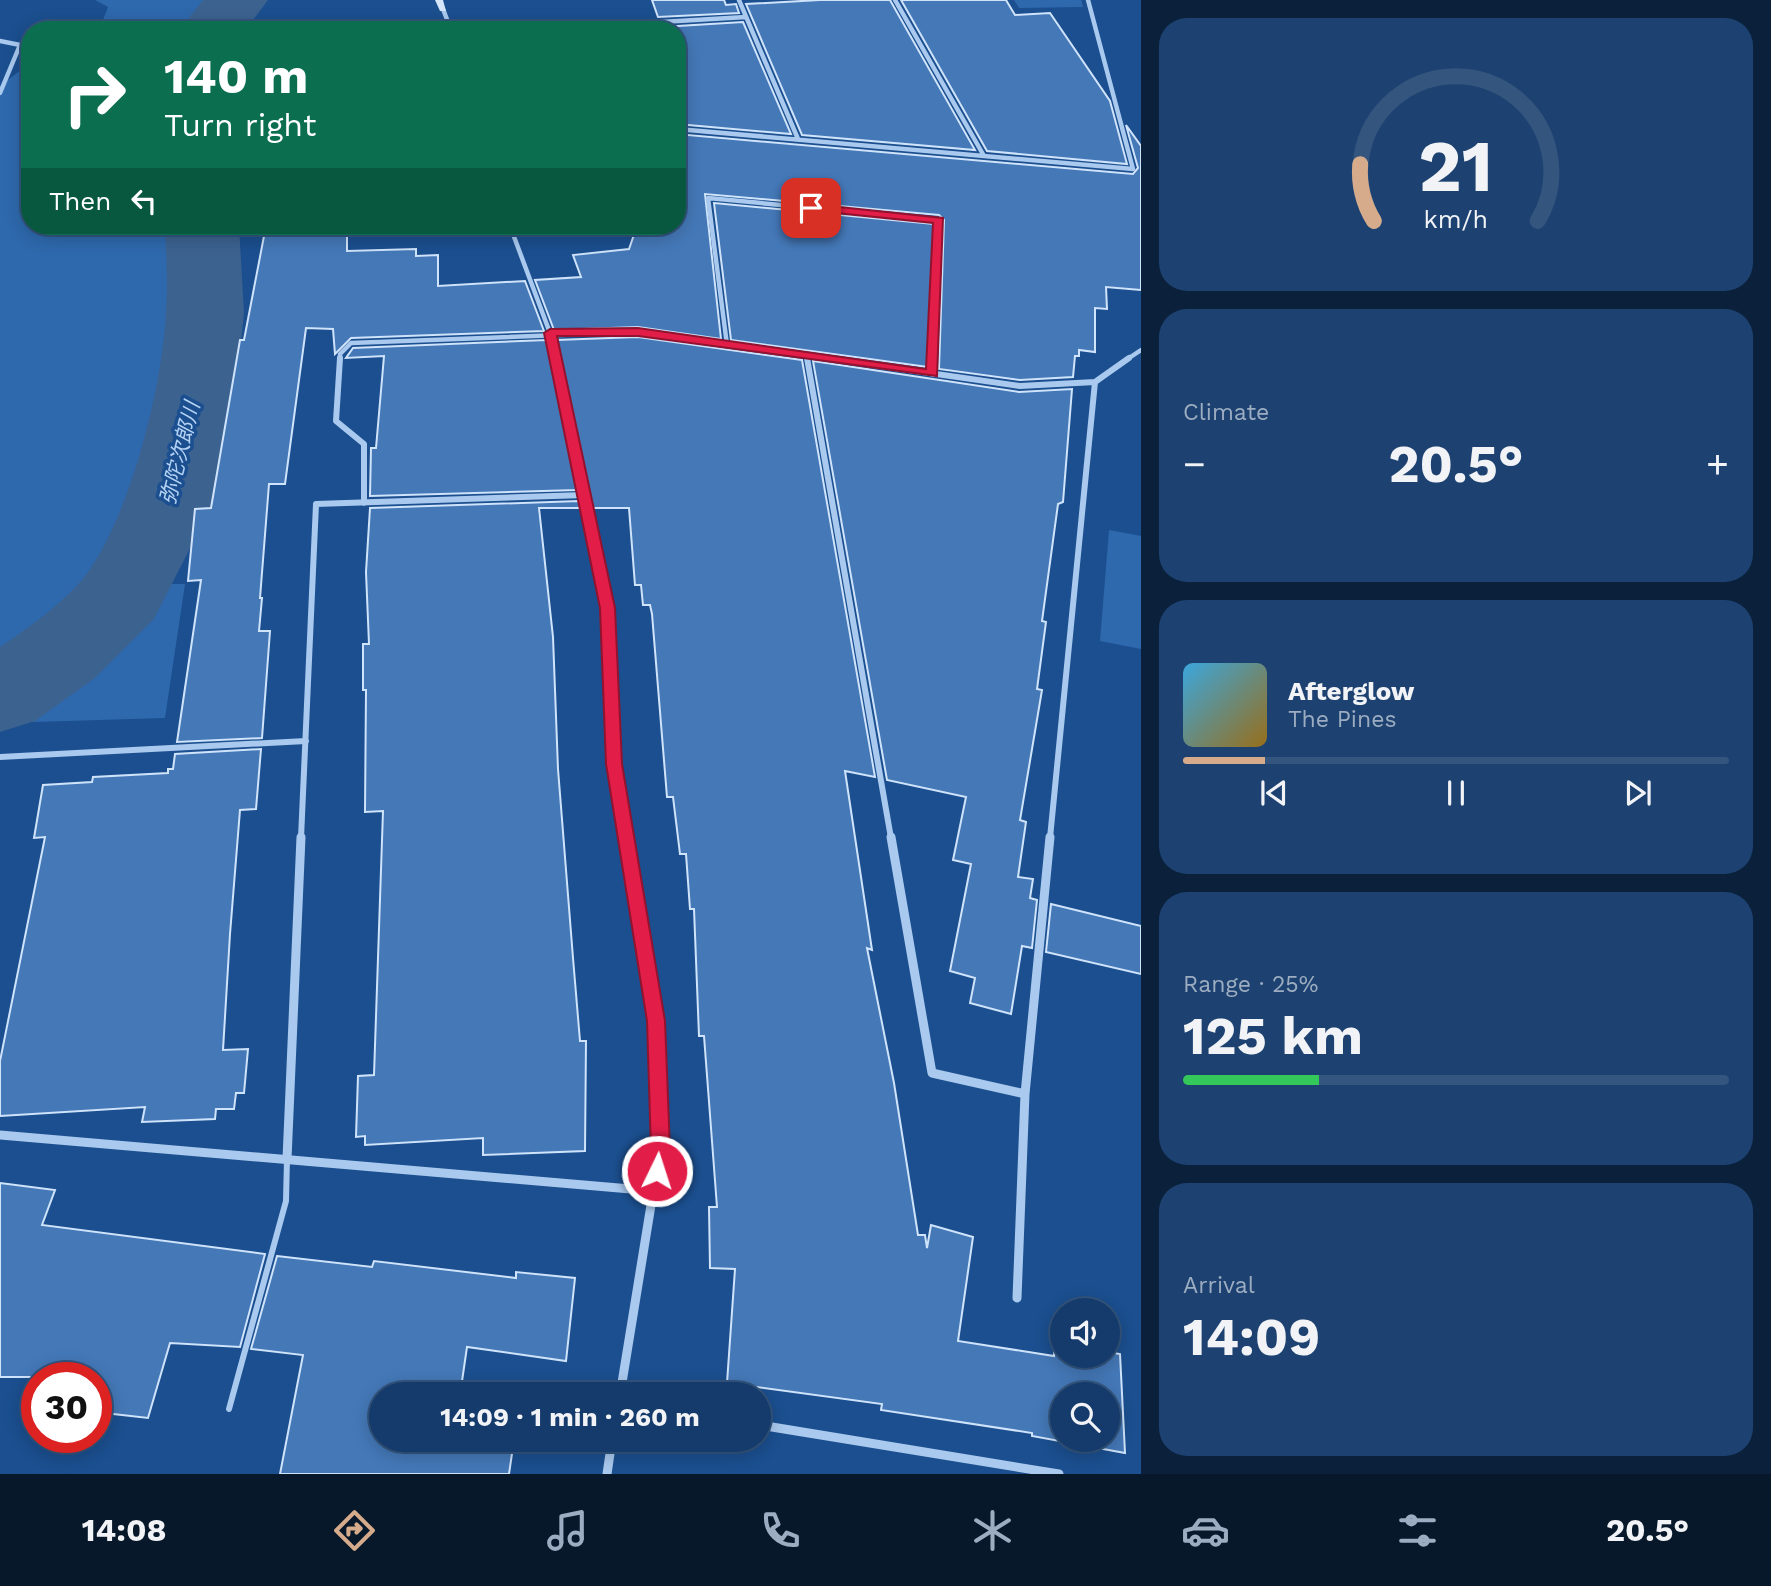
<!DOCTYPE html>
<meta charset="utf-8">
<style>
:root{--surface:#143b6b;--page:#1d4271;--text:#f1f3f6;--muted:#9dadc1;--line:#33557e;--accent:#d6ab8b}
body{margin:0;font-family:"Work Sans","Noto Sans JP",sans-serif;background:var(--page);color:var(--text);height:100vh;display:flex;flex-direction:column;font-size:26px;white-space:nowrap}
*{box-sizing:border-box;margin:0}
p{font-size:23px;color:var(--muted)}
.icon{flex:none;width:38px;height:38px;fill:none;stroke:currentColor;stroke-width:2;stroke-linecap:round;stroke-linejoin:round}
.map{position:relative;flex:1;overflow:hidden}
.details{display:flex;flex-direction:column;gap:18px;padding:18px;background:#0b203b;width:630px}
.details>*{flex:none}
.banner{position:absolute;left:21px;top:21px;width:665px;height:214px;border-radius:28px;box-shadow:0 4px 18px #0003,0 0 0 2px var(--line);background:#0b6e4f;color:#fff;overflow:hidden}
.fabs{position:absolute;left:1050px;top:1298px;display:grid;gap:14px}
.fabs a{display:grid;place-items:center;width:70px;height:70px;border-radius:50%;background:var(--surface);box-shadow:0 4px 18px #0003,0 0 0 2px var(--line);font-size:35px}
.speed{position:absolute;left:21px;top:1362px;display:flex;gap:14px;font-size:35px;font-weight:700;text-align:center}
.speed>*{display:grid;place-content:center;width:91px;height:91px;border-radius:50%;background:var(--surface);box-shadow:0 4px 18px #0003,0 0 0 2px var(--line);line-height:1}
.speed .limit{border:10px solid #d22;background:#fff;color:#111}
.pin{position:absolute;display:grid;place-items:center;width:60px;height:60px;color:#fff;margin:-30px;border-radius:14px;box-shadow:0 4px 10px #0006}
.me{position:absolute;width:77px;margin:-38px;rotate:4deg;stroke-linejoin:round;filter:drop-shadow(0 0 5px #0008)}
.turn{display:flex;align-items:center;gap:24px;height:147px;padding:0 28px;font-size:32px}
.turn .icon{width:91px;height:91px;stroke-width:2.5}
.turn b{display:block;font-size:49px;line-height:60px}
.then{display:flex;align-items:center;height:66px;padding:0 28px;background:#0003;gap:14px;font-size:26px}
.big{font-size:52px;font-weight:700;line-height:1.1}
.details .tile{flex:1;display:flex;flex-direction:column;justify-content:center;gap:10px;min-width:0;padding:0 24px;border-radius:28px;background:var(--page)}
.details .dial{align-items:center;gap:0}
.dial svg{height:182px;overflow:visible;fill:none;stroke:var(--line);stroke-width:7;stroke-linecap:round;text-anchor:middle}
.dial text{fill:var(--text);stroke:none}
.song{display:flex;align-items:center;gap:21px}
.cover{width:84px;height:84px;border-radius:10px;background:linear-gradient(135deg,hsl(200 70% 55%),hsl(40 70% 35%))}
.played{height:7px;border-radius:4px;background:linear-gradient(90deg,var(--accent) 15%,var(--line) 15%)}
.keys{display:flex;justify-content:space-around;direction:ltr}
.heat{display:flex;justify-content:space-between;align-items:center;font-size:38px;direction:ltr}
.charge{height:10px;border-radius:5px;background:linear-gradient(90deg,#34c759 25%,var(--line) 0)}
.trip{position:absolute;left:369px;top:1382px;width:402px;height:70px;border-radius:35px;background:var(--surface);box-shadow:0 4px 18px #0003,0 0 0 2px var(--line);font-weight:700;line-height:70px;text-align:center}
.dock{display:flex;height:112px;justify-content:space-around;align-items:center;background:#08182b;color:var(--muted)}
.dock .icon{width:49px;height:49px}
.dock .current{color:var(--accent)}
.dock b{font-size:32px;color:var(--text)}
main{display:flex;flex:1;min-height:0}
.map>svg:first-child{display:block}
.green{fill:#2e69ad}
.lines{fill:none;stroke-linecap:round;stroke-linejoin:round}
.river{fill:#3c6290;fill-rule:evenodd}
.building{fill:#4478b7;stroke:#cfe3fa;stroke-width:2;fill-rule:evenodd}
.lane{stroke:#a9c9ee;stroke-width:6}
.street-far2{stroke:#a9c9ee;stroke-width:4.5}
.street-far1{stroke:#a9c9ee;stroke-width:6}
.street{stroke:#a9c9ee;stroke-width:9}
.secondary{fill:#d6e6fa;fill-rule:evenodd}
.route{fill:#e11d48;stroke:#92132f;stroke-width:2}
.labels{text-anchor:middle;stroke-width:7;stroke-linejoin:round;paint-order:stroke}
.water-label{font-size:21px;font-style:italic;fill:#b5d3f5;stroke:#1b4f8f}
</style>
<main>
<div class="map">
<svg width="1141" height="1474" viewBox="0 0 1141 1474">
<rect width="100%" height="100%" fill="#1b4f8f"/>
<path class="green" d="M95,0h118l-13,15 10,15h-111l9,-23z
M1014,0h67l2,7 -64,1z
M30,63v163h150l4,8 -15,157 -29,117 -73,112 -67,45v-579z
M1109,530l32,6v113l-41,-8z
M148,584h37l-20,134 -165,5v-8l126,-98z"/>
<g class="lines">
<path class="river" d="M203,0h65l-15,20 7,10h-64l-8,-11z
M165,226h74l5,87 -9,85 -22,105 -59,116 -59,59 -60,43 -35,11v-85c26,-17 67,-47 86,-72 45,-62 76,-187 80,-263 2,-29 0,-58 -1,-86z"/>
</g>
<path class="building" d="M652,0h72l2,5 10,-1 3,9 -81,4z
M820,0h70l85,150 -173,-15 -56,-131z
M901,0h105l9,15 35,-2 60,88 17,63 -140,-13z
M743,22l48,112 -114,-10v-94h-14l-1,-3z
M1126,125l15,21v144l-35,-3 1,22 -12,-1v44l-16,-2v6h-4l-2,21 -53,3 -81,-11 5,-149 -5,-5 -234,-21 16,145 -83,-12 -84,3 -19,-50 46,-3 -8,-22 56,-6 8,-23h40v-92l456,40 5,-6z
M714,203l220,21 -6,143 -197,-27z
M347,232v19l69,-2v7l22,-1v31l87,-5 19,50 -193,7 -16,16 -2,-25 -27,-1 -21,156h-16l-9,114h2l-3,33h11l-8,107 -85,4 24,-162 -13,1 7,-72 16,-1 29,-168h4l20,-104z
M638,337l164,23 73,417 -30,-6 27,179 -5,-2 27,135 24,152h7l2,13 4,-23 42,12 -15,104 96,15 1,-13 7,1v12h46v-4l12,2 5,99 -93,-17v-3l-151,-23 1,-6 -155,-21 8,-114 -25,-1 -1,-61h8l-13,-171h-5l-5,-127h-4l-4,-55h-6l-7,-57h-6l-15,-183 -2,-9h-7l-2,-20h-6l-6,-77h-37l-36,-168zM1062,1395h46v45h-46z
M547,340l30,150 -207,6 1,-48h5l8,-92 -38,2 7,-10z
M813,361l206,31 53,-3 -9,113 -5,2 -16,117 4,1 -9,67 5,1 -22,130 6,2 -8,55 15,2 -3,19 7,2 -5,48 -10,-2 -11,68 -41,-11 5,-25 -25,-7 21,-107 -18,-4 13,-63 -79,-17z
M579,501l1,7h-41l14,129 5,132 15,189 7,83h6l-1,110 -102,4v-17l-118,7v-9l-9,1 2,-61 16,-1 9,-264 -18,1 1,-122h-3v-46h6l-3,-72 4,-64z
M261,749l-5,60 -16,1 -10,124 -7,116 25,-1 -4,44h-8l-2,16h-18l-1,10 -73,3 3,-15 -145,9v-55l45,-224 -11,1 9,-53 49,-3 1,-5 75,-4v-4h5l2,-15z
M1051,904l90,22v48l-95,-22z
M0,1183l55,7 -13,35 223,29 -25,93 -70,-4 -22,75 -52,-6v-35h-96z
M277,1256l95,11 2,-6 142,17v-6l59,6 -9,83 -99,-14 -7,48h-78v45h132l-5,34h-229l23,-119 -52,-6z"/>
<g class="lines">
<path class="lane" d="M229,1409l57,-208 1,-42"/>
<path class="street-far2" d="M739,0l59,139
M895,0l89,156
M443,9l8,21
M525,30l221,-13
M0,41l20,4 -20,48
M677,129l456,40 -45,-169
M510,226l40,107 6,27
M727,345l-19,-147 231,22 -5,140
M807,356l1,4
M340,360v-6l11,-11 287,-11 200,28
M1126,360l15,-10"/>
<path class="street-far1" d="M340,358l-4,63 28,23v59
M555,358l52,250 7,156 12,74
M807,358l84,480
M825,358l195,28 75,-4 34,-24
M933,374l1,-16
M0,757l306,-16
M301,838l15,-334 268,-9
M1050,838l45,-456"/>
<path class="street" d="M891,837l41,236 93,21
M0,1135l654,56
M287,1159l14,-322
M1017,1298l8,-204 25,-257
M620,1395l40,-245 -4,-129 -30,-184
M760,1425l299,49
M607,1474l5,-34"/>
<path class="secondary" d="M435,0h8l3,11h-6z"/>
</g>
<path class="route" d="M811,204l132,14 -6,158 -299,-40h-81l58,272 7,156 43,257 5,129 -6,27 -7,3 -7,-3 -3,-6 4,-21 -4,-129 -41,-257 -6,-156 -56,-275 6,-4 88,-1 288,41 7,-146 -126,-13v-5z"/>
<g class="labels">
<g class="water-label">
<text transform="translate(180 453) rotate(-76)" y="7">弥陀次郎川</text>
</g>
</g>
</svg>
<div class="fabs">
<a><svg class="icon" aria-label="sound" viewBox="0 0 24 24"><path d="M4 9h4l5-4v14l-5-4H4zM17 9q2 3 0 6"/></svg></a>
<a><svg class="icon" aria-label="search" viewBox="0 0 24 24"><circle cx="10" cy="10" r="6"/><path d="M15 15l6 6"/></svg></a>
</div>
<div class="speed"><div class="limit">30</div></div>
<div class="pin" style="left:811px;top:208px;background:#d93025"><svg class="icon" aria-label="arrive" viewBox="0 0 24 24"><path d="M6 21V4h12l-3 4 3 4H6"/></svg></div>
<svg class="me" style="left:657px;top:1171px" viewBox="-20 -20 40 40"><circle r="17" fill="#e11d48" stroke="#fff" stroke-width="3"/><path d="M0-11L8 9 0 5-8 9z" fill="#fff"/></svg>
<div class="trip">14:09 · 1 min · 260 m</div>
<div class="banner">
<div class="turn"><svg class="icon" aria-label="right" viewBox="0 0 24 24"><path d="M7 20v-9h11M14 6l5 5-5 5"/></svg><div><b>140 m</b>Turn right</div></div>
<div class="then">Then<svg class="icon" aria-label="left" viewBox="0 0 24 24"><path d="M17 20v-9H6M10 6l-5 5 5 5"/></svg></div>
</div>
</div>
<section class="details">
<div class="tile dial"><svg viewBox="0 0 100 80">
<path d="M14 69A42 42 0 1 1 86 69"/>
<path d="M14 69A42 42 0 0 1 8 44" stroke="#d6ab8b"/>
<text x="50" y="56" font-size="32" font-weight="700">21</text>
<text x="50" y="72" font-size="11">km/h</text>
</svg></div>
<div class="tile"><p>Climate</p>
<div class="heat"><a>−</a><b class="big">20.5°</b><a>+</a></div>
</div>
<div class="tile">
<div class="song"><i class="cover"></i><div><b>Afterglow</b><p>The Pines</p></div></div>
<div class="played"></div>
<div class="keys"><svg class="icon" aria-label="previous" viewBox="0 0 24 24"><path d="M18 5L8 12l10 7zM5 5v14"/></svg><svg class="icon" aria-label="pause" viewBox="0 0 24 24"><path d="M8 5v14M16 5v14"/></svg><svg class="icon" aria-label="next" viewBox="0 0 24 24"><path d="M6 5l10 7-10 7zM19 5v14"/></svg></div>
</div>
<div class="tile"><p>Range · 25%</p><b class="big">125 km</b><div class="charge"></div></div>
<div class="tile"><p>Arrival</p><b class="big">14:09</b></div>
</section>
</main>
<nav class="dock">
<b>14:08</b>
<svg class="icon current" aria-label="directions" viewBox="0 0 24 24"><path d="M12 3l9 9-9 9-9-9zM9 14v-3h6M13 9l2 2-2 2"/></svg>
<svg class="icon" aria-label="music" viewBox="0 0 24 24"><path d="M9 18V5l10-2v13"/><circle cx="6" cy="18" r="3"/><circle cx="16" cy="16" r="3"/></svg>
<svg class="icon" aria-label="phone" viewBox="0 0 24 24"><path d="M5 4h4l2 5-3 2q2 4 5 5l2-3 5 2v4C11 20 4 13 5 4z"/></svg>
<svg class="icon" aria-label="climate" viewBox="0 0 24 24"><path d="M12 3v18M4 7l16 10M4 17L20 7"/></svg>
<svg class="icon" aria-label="car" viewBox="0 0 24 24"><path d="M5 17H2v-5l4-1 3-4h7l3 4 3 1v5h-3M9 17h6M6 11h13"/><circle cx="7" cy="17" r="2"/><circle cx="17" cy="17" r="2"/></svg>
<svg class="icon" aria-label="filters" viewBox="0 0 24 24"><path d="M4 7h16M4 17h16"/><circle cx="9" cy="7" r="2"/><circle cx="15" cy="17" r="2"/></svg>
<b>20.5°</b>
</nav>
